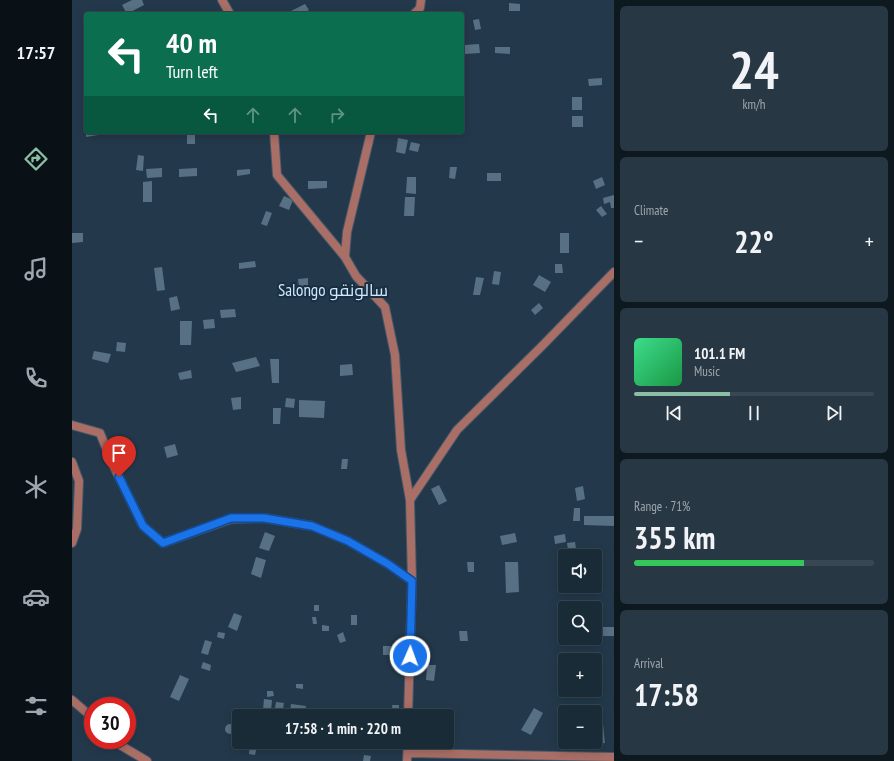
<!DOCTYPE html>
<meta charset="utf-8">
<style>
:root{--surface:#1a2b38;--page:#273743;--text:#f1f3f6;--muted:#9fa7ae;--line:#384753;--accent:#8abfa5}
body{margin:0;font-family:"PT Sans Narrow",Cairo,sans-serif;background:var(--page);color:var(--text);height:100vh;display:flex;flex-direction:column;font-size:15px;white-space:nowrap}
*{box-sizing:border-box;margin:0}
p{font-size:13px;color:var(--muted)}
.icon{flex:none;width:22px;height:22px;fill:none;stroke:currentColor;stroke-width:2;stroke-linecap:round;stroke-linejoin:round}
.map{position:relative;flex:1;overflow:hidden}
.details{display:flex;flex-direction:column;gap:6px;padding:6px;background:#0e181f;width:280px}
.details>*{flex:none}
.hud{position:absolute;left:12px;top:12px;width:380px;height:122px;border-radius:4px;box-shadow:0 2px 10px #0003,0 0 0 1px var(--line);background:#0b6e4f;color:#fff;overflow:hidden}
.tools{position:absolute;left:486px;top:549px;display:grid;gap:8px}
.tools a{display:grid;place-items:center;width:44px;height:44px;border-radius:4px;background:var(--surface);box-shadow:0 2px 10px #0003,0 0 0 1px var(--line);font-size:20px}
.speed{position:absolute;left:12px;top:697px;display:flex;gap:8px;font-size:20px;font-weight:700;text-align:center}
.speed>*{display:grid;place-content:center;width:52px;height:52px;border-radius:50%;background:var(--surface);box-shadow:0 2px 10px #0003,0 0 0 1px var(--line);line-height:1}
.speed .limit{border:6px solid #d22;background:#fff;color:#111}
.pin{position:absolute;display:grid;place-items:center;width:34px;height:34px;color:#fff;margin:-41px -17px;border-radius:50% 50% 50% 0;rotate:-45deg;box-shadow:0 0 4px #0007}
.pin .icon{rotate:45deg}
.me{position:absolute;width:44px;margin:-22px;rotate:2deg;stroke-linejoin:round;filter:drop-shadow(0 0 3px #0008)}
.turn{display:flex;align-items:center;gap:14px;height:84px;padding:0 16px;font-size:18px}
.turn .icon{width:52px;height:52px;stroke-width:2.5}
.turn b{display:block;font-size:28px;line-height:34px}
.lanes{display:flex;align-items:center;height:38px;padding:0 16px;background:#0003;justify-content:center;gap:20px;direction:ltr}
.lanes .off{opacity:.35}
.big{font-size:30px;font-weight:800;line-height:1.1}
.details .tile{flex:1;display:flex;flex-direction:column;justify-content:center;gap:6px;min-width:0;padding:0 14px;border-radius:6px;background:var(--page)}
.details .dial{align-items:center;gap:0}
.dial b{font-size:52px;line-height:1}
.song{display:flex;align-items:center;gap:12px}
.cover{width:48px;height:48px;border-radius:6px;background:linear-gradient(135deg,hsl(150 70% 55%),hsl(140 70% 35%))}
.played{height:4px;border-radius:2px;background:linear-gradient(90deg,var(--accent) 40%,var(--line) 40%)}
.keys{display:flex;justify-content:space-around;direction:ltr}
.heat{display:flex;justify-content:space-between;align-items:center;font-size:22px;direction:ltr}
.charge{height:6px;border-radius:3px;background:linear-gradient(90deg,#34c759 71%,var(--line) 0)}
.trip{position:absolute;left:160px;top:709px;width:222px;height:40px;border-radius:4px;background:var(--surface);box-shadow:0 2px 10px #0003,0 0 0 1px var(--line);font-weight:800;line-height:40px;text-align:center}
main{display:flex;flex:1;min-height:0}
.menu{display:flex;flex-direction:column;width:72px;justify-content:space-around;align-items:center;background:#0a1116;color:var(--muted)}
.menu .icon{width:28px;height:28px}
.menu .on{color:var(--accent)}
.menu b{font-size:18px;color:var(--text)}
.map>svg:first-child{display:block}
.building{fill:#587084}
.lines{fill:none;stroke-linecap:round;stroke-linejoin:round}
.minor-casing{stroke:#435768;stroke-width:10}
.minor{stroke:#a96e65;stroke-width:8}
.route-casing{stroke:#114b97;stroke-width:10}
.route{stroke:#1a73e8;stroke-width:7}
.labels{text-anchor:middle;stroke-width:4;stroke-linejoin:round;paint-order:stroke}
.quarter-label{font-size:17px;fill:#cde8ff;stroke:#192f40}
</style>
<main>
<nav class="menu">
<b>17:57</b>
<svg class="icon on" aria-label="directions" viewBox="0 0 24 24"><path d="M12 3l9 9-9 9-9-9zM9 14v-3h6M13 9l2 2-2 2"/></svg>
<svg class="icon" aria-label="music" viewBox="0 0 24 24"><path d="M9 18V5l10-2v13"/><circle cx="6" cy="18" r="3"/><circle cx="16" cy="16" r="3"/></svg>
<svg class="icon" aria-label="phone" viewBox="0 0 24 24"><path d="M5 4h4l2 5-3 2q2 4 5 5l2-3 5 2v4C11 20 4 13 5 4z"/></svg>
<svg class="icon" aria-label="climate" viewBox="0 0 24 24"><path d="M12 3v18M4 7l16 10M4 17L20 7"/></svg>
<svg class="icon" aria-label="car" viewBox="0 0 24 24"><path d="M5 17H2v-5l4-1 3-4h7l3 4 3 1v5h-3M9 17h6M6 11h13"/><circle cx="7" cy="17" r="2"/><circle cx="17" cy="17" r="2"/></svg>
<svg class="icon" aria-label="filters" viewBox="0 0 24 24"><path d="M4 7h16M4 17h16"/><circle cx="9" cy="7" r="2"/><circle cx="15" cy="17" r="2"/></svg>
</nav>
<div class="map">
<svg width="542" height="761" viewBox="0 0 542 761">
<rect width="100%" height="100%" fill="#23394b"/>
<path class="building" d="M60,0h10l2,5 -17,9 -5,-9z
M437,3l11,1v7h-11z
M233,4l4,6 -7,4h-9l-2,-3z
M407,19l2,10 -6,1 -2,-10z
M407,44l1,9 -15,1v-9z
M423,47h15v7l-15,-1z
M530,78v7l-13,1 -1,-7z
M12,93h2v15l-2,1z
M500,97h10v13h-10z
M500,116h11v11h-11z
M14,132h18v2l-18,3z
M115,132h8v12h-8z
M326,138l10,2 -3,14 -9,-2z
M339,142l9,2 -2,8 -9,-2z
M66,155l6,1 -1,15 -7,-1z
M378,167h7l-2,12 -6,-1z
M90,168v9l-15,1 -1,-9z
M125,168v8l-18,1v-8z
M178,169v5l-13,2v-6z
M415,173h14v8h-14z
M335,177h9v17l-10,-1z
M530,177l3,8 -9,4 -3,-8z
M80,181v21h-9v-20z
M236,181h19v7l-19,1z
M542,195v13h-3l-1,-6 -6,2 -1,-6z
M212,196l9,4 -4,10 -10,-4z
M333,197h10l-1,19h-10z
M529,206l6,8 -5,3 -6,-7z
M194,211l6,2 -5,13 -6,-2z
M0,233h11v9l-11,1z
M488,233h9v20h-9z
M183,261l1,6 -17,2v-6z
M483,264h7l1,9h-8z
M90,267l3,23 -8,1 -3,-23z
M422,271l7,1 -2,13 -7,-1z
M467,275l12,7 -6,10 -12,-7z
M404,277l8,1 -4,17h-7z
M236,278v9l-9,1 -1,-9z
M105,296l3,13 -9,2 -2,-13z
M467,303l4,5 -8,7 -4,-5z
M163,309l1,8 -15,1 -1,-8z
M142,319l1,9 -11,1 -1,-9z
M108,321h12l-1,24h-11z
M45,342l9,1 -1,9 -9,-1z
M22,351l17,3 -3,9 -16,-4z
M184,357l4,9 -24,6 -4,-9z
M198,359h9v24h-7z
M280,364l1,11 -13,1v-11z
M119,370l1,8 -12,2 -2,-7z
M169,397v12l-8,1 -2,-12z
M214,398l9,1 -1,9 -9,-1z
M227,400l26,1 -1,17 -25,-1z
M201,408h8l-1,16h-7z
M103,444l3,11 -11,3 -3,-11z
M58,445l1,13 -9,1 -2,-13z
M270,459h6l-1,10h-6z
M367,485l8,16 -8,4 -8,-16z
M511,486l2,13 -8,2 -2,-13z
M502,508h6v13h-7z
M512,516h30v10l-30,-1z
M193,532l10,4 -6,15 -10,-3z
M443,533l2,9 -15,3 -2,-9z
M493,534l1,8 -11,2 -1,-8z
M503,542l2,14h-8l-2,-13z
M184,557l10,3 -5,18 -10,-4z
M395,562h7v10h-6z
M433,562h13l1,30 -13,1z
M242,605h5v6h-5z
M162,613l8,3 -5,15 -9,-4z
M279,615h6v10h-6z
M240,617h4l1,7h-4z
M250,625l7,1v5h-7z
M526,627h16v9h-16z
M387,631h8l1,10h-8z
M146,632l7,1 -1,6 -7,-2z
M271,632l3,9 -6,2 -3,-8z
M133,640l7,2 -4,13 -7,-2z
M311,646h8v9h-8z
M131,662l8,3 -1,6 -9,-3z
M355,665h9l-2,16 -8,-1z
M108,675l9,4 -10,22 -9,-4z
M224,684h7v5l-7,-1z
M195,691h6l1,5 -7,1z
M192,699l8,1 -1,11 -8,-1z
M204,702l8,1 -1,6 -8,-1z
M219,704l15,2 -1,8 -15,-1z
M320,705h7v10h-6z
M462,708l9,5 -12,22 -10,-5z
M531,724l2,19 -8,1 -2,-19z
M153 729a5 5 0 1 1 10 0a5 5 0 1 1-10 0Z
M178,745l7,1 -2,9 -6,-1z
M292,755l7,1 -1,5h-7z"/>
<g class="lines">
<defs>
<path id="minor" d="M150,0l8,14
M342,14l6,-6 1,-8
M202,132l3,43 68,82 11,19 29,31 10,48 6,95 9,50 2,81 -4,135
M273,257l2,-25 24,-100
M0,425l28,8 13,32 30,61 20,17 68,-24 33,-1 48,8 36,15 40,23 24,17
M0,462l7,19 -2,48 -5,14
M338,500l47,-70 86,-85 71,-73
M0,700l21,18
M43,740l5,5 27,16
M336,753l206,4
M335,761l1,-19"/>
</defs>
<use href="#minor" class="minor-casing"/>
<use href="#minor" class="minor"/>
</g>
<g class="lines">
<defs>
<path id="route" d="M47,477l24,49 20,17 68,-25h33l48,8 36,15 40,23 24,17 -2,75"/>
</defs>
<use href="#route" class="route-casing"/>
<use href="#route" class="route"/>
</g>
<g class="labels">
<g class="quarter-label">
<text x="261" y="296">Salongo سالونقو</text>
</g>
</g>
</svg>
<div class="tools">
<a><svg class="icon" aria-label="sound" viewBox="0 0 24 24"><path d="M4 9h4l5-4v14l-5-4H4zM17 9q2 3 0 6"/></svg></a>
<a><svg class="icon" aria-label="search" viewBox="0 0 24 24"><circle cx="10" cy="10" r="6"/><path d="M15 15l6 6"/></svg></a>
<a>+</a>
<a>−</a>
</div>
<div class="speed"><div class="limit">30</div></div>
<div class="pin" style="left:47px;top:477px;background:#d93025"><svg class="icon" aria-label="arrive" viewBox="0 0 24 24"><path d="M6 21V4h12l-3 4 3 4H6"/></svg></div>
<svg class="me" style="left:338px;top:656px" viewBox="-20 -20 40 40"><circle r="17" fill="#1a73e8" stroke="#fff" stroke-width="3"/><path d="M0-11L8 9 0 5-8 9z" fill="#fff"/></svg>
<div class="trip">17:58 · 1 min · 220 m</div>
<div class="hud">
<div class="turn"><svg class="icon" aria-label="left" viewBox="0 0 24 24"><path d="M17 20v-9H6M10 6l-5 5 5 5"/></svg><div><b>40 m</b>Turn left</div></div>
<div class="lanes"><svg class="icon" aria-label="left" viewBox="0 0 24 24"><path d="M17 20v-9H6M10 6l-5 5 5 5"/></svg><svg class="icon off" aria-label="ahead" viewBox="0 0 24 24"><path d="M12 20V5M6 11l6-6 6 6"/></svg><svg class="icon off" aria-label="ahead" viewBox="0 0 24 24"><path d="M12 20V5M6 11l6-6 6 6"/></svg><svg class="icon off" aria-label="right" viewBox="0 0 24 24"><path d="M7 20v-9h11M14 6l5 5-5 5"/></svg></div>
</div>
</div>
<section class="details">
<div class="tile dial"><b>24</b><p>km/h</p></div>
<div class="tile"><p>Climate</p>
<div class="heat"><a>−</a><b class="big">22°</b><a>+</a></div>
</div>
<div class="tile">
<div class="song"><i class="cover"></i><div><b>101.1 FM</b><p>Music</p></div></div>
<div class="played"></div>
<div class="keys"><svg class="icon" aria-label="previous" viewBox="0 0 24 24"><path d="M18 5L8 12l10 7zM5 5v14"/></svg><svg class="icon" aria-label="pause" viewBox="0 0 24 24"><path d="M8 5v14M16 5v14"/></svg><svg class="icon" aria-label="next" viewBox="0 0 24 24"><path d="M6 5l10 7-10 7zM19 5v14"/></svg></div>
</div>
<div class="tile"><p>Range · 71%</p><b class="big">355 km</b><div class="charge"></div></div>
<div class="tile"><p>Arrival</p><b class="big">17:58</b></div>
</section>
</main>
